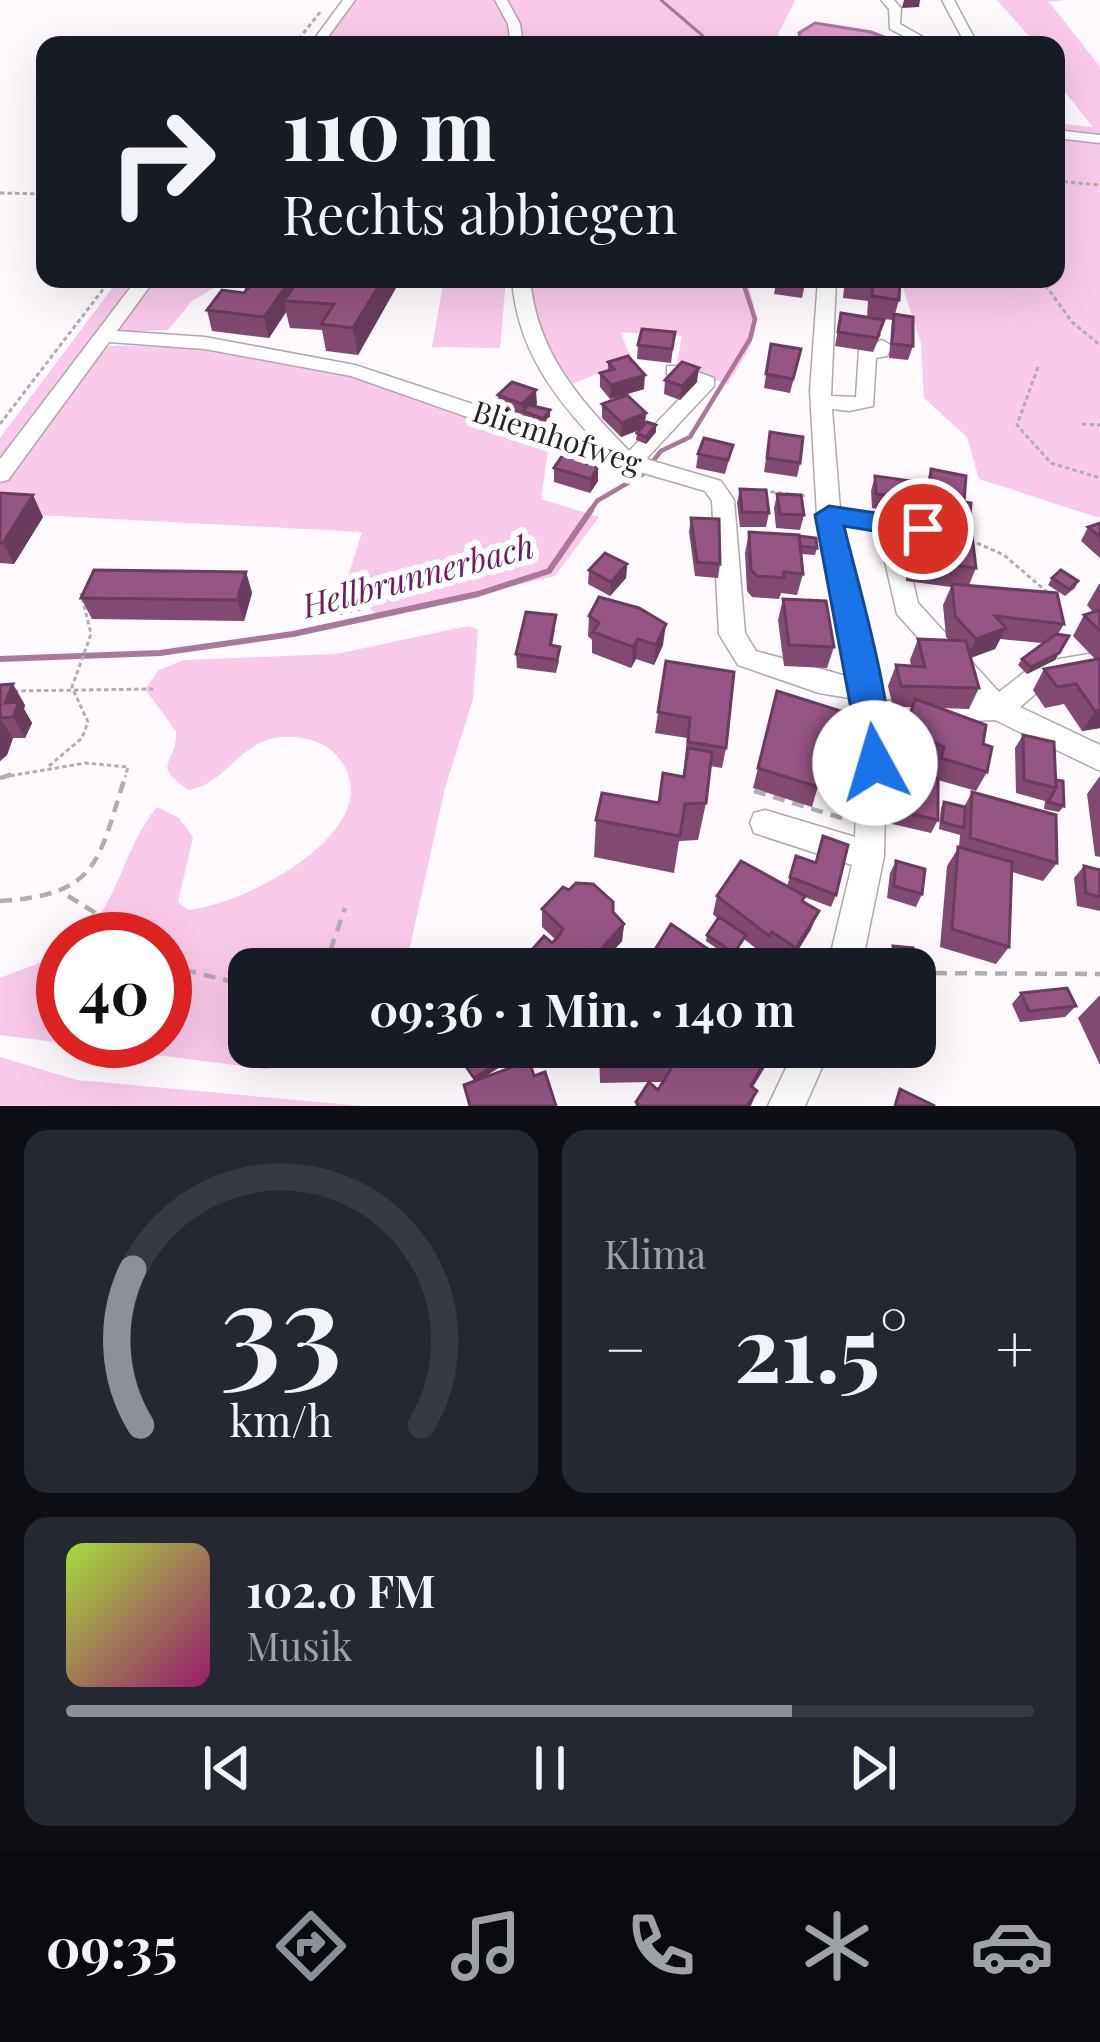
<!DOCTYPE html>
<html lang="de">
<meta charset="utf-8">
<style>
:root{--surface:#171b24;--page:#242831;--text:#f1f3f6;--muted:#9ea1a6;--line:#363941;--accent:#8c9099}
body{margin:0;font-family:"Playfair Display",serif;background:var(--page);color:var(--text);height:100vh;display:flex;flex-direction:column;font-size:45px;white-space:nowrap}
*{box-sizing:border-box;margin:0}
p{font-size:39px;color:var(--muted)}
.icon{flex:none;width:66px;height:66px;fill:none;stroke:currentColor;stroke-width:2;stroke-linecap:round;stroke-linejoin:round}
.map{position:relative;height:1106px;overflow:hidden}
.panel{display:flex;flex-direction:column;gap:24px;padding:24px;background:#0d0f14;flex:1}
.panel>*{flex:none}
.guide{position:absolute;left:36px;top:36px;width:1029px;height:252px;border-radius:24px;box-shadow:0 12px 48px #0002;background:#171b24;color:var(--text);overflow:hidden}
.speed{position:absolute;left:36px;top:912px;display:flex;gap:24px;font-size:60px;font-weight:700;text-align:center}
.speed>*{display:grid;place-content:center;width:156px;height:156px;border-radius:50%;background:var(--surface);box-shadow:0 12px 48px #0002;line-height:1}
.speed .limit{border:18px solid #d22;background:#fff;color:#111}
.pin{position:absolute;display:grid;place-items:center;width:102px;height:102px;color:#fff;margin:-51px;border:6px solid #fff;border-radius:50%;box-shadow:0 3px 12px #0007}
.me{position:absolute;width:132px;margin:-66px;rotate:354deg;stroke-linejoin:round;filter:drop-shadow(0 0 9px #0008)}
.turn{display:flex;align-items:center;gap:42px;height:252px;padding:0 48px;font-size:54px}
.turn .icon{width:156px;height:156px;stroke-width:2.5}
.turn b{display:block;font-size:84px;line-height:102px}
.big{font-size:90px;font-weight:700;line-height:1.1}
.panel .card{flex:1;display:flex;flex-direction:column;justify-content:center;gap:18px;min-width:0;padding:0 42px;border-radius:24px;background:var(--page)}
.panel .dial{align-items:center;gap:0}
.dial svg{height:312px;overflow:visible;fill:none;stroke:var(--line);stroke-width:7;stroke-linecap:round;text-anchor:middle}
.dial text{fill:var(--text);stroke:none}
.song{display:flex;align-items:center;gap:36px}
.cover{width:144px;height:144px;border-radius:18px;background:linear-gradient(135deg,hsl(80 70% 55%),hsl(320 70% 35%))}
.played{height:12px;border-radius:6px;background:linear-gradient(90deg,var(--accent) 75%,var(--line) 75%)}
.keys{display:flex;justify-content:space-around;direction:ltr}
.heat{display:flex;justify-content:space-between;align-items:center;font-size:66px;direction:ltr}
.panel .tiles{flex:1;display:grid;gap:24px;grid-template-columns:1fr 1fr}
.card:last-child{grid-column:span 2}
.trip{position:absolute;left:228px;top:948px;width:708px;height:120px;border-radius:24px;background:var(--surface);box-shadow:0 12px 48px #0002;font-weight:700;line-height:120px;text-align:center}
.dock{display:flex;height:192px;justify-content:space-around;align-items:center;background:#090b0e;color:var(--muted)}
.dock .icon{width:84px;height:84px}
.dock .selected{color:var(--accent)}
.dock b{font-size:54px;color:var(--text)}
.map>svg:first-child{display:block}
.green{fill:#facaeb}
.water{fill:#e49ccf;stroke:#ab789c;stroke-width:3}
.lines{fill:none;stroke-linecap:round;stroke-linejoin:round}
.stream-far2{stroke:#ab789c;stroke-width:3}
.stream-far1{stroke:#ab789c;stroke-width:4.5}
.stream{stroke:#ab789c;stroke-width:6}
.minor-casing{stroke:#b1a8ae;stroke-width:3}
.path-far1{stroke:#b2aeb0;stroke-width:3;stroke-dasharray:4.5 3;stroke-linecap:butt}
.path{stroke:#b2aeb0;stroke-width:4.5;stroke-dasharray:12 8;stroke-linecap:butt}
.minor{fill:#fff;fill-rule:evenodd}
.wall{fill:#824972;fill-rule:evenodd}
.shaded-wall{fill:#6a3c5d}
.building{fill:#975585;stroke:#6a3c5d;stroke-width:3}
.route{fill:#1a73e8;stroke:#114b97;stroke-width:3}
.labels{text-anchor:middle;stroke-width:12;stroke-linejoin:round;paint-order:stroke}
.street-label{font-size:30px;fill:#272325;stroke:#fff}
.water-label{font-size:33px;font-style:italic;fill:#6e1c5c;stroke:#fff}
</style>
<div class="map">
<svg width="1100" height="1106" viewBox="0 0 1100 1106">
<rect width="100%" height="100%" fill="#fefafd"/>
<path class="green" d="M352,0h443l-17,34 12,11h-470z
M997,0h67l-15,2 51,65v71l-44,-5v-10l37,4 -37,-46v-36h-19z
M1056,136l44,6v376l-121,-39 -12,-42 -43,-39 -3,-55 -21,-64h156z
M119,279h20l-139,188v-29z
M152,279h77l-37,22 -24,29 -54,2z
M444,279h62l-6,69 -68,-1z
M524,279h222c18,52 10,59 -18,105l-52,-16 6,-32 -62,-4 12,28 -70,28 -23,-35z
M194,345l137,23 218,75 -8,56 58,18 -44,59 -177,41 -32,-34 16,-51 -362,-19v-29l107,-138z
M468,626l10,4 -5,69 -28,89 -40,181h-156v78h134l-4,4 -114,18 -265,-34v-57l63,-24v87h102v-102h-85c40,-38 43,-91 77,-132l22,11 14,19 -15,65 10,8c57,-5 206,-82 151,-152 -13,-17 -38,-23 -58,-21 -43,4 -55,48 -93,53 -39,-28 -10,-25 -12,-59l-31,-42 14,-19 25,-10 152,-6z
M0,1057l77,23 285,26h-362z"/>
<path class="water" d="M815,23l56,9 29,11 -99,-1 -2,-9z"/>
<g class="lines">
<path class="stream-far2" d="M661,0l42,36 -1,9"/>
<path class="stream-far1" d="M589,513l8,-12 46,-27 18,-23 29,-14 60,-98 5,-20 -13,-40"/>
<path class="stream" d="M0,659l160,-6 133,-19 185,-40 71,-23 42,-61"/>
<defs>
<path id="minor" d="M343,0h12l-33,45h-12z
M495,0h12l13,24 3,21h-12l-3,-21z
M881,0h13l7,8 -1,16 37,21h-16l-31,-16 -1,-20z
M942,0h12l24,45h-12z
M1056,130l44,5v8l-44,-5z
M137,279h18l-38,52 88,6 150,28 245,81c-47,-50 -83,-97 -88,-167h18c7,74 49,120 99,172l65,-67 -27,-10v-8h14l33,12v8l-68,73 75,22 13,19 11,133 11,18 94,26 -33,-162 -7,-124 8,-112h18l-5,117 25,1 3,-47 23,-10 10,6 -5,10 -11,2 -3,48 -24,5 -17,-2 8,100 126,20 4,6 -4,6 -8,2 -56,-8 16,68 81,89 37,-29 64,-11v20l-48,8 -32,27 80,38v26l-105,-51 -108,4 -3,132 -23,113h-34l25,-104 -98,-32 -4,-10 4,-10 11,-3 90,27 5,-111 -5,-27 -36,-6 -81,-28 -19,-31 -7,-133 -7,-10 -161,-47 -193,-68 -146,-27 -96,-7 -101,138 -8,2v-23zM843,525l35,6 19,83 75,84 -90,3z
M796,1047h35l-26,59h-37z"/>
</defs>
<use href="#minor" class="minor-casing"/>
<path class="path-far1" d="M294,45l27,-34
M1056,181l44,4
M0,193l45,1
M1041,279l31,43 28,23
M1038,367l-21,58 34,38 49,15
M0,424l111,-145
M1082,424l18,1
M763,491l44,5
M977,543l27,12 43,37
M14,691l139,-2
M49,766l33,-28 6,-16 -16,-35 19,-53 -10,-41
M3,777l82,-14 43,4 -3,10"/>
<path class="path" d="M0,778l13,-4
M754,791l91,28
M68,896l26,16 24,27
M0,901c101,-6 98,-42 126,-127
M165,965l84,21
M324,969l21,-61
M915,973l185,1"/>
<use href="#minor" class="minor"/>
</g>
<path class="wall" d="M307,279h94l-43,76 -32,-4 -4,-21 -32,-2 -4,-16 -17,26 -57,-7 -5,-21 37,-17 1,-5 59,-4z
M777,279h29l-4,19 -28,-4z
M845,279h39l15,21 -4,14 18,32 -5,14 -19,-2 3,-38 -25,-3 1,-16 -25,-3z
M841,313l40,21 -8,18 -38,-6z
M675,332l-4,31 -34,-4 1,-14z
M771,344l27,18 -8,31 -26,-5z
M608,362l36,27 -34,10 -10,-12v-14l8,-2z
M665,380l32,2 -17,18 -16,-6z
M498,395l39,9 -2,2 15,11 -7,9 -44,-17z
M602,404l44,19 10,9 -10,12 -10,-4 1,-7 3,-3 -19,7 -19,-19z
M770,432l30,31 -3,14 -33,-5z
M733,445l-8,29 -29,-6 2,-14z
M594,465l4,16 -8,12 -36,-11v-14z
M931,469l33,33 6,14 6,52 -7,17 95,39 -6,10 11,2 -14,24 -28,14 -9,-9 4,-6 20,-16 -42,-4 -5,10 -24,9 8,30 -10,21 -30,-1 44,36 4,28 -11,19 -38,-11v40l-7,13 -43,-10 2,-41 6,-13 35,8 3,-10 -38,-16 15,-44h-18l-5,-21 8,-21 15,1 -1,-6 8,-21 32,2 -4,-4 -3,-32 8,-18 -45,-6 -1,-32 2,-7 -8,-2 3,-18 32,9 6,-17h2l-18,-4 2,-27z
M875,476l37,22 -5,15 -35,-5 -1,-17z
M740,489l29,24 -3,14h-26l-3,-24z
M0,493l43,24 -29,47 -14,-1z
M777,494l27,21 -4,15 -24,-2 -2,-20z
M691,518l29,46 -2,14 -23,-2 -6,-44z
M1100,523v35l-19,-17 7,-14z
M749,532l68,16 -2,7 -14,-1 2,20 -6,21 -16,-2 -2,6 -27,-2 -5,-6 -2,-38z
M627,564l-1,14 -16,18 -22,-12 1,-14z
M246,572l6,21 -8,28 -152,-2 -11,-21z
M1052,578l26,3 -3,7 -10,8 -17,-11z
M1099,584h1v75h-5l-22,-23 11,-21 9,-3 -6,-7z
M783,599l51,48 -7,21 -43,-2 -6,-46z
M589,616l74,29 -9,20 -18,-6 -5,9 -39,-15v-13l-4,-4z
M555,629l-3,17 7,15 -3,12 -39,-5 -1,-14z
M666,661l60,87 -4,20 -12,-2 -4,37 -8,37 -19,1 -5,32 -80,-16 2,-37 63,-17 24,-26 4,-39 -32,-5z
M1100,662v66l-18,3 -18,-27 -19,4 -12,-18 11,-21z
M0,685l25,20 -1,4 8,14 -7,15h-12l-6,17 -7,6z
M777,691l79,76 -8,20 -28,-8 -8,28 -59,-19z
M1023,735l33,45 8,26 -5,6 -15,-3 1,-8 -29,-8 -1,-45z
M1100,776v81l-5,-1 -8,-62z
M972,792l85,71 -14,18 -31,-9 -3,75 -13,17 -56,-17 7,-81 12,-19 1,-12 -21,-6 2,-21 3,-6 20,5z
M823,836l13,59 -5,12 -26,-10 -2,4 8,28 -22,36 -23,-15 -3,4 -19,-15 -12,20 -26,-18 1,-6 11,-16 -5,-5 4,-18 70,-10 9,-30 19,7z
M896,861l26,33 -6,13 -29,-9 3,-25z
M1084,866l16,4v41l-23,-5 -3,-28z
M542,909l71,3 11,12 -2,17 -25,28 -8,-3 -3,3h-72l42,-29 -14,-13z
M893,946l23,19 -3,4h-21l-2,-17z
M1021,993l55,13 -11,11 -45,5 -8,-18z
M1099,996h1v69l-22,-47z
M599,1047h172l-7,22 -11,18 4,4 -6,15h-116l14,-24 -49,1zM649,1082h14l-5,8z"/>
<path class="shaded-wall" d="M904,0h16l-1,7 -17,1z
M291,279h12l1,7 -20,15 2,11 -17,26 -5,-21z
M383,279h18l-43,76 -5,-27z
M699,368l-2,14 -17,18 2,-14z
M645,375l-1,14 -34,10 1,-14z
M536,390l1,14 -9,9 -5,-2 -1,-7z
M550,410v7l-7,9v-7z
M646,413l-1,14 -24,10 1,-14z
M656,425v7l-10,12v-7z
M598,467v14l-8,12 1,-14z
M33,495l10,22 -29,47 -11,-21z
M627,564l-1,14 -16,18 1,-14z
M246,572l6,21 -8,28 -7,-21z
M359,596l3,14 -51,11 -3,-14z
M666,624l-3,21 -9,20 2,-20z
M1006,628l-11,21 -29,10 10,-20z
M638,639l-2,20 -5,9 2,-21z
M1059,653l-4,7 -28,14 4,-7z
M13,684l12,21 -1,4 8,14 -7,15 -20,-35z
M1100,710v18l-18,3 13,-20z
M0,719l13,19 -6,17 -7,6z
M819,911l-8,18 -22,36 7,-17z
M624,924l-2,17 -25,28 1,-17z
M590,949l-1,17 -3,3h-15z
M507,1057l1,5 -33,21 -1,-5z"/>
<path class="building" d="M574,40h17l1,5h-17z
M557,41l1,4h-30v-3z
M256,279h35l-27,38 -57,-7 15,-20 22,3z
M307,279h76l-30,49 -32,-4 13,-20 -50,-3 11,-16 7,1z
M777,279h29l-1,5 -28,-3z
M857,279l43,2 -1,19 -27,-4 1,-15z
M841,313l43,7 -7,18 -39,-6z
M894,314l19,3v29l-21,-2z
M642,329l33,3 -3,17 -34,-4z
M771,344l30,5 -8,30 -27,-5z
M628,356l17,19 -34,10 -11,-12 14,-4 -6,-7z
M682,362l17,6 -17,18 -17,-6z
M512,382l24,8 -14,14 -24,-9z
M627,395l19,18 -24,10 -20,-19z
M529,405l21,5 -7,9 -20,-8z
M647,422l9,3 -10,12 -9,-4z
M770,432l33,5 -3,26 -33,-5z
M704,438l29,7 -5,15 -30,-6z
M568,447l26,8 -6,9 10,3 -7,12 -37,-11z
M931,469l35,7 -2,26 7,1 -1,13 -24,-5 1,-12 -18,-3z
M875,476l36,5 1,17 -36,-4z
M740,489l26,1 3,23 -27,-1z
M0,493l33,2 -30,48h-3z
M777,494l24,1 3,20 -24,-1z
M940,514l30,4 6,50 -62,-8 -2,-32 30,4z
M691,518l28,1 1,45 -23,-2z
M902,522l24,5v3l-14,-2 -2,7 -9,-2z
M1100,523v14l-12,-10z
M749,532l50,3 4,39 -19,-2v6l-27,-2 -6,-6z
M799,536l17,2 1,10 -17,-2z
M605,553l22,11 -16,18 -22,-12z
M94,570l152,2 -9,28 -156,-2z
M1061,570l17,11 -9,8 -17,-11z
M952,584l105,9 7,31 -69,-8 11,12 -30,11 -21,-23z
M357,587l2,9 -51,11 -2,-9z
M599,597l40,11 27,16 -10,21 -18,-6 -5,8 -40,-15 6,-9 -10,-7z
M783,599l43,2 8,46 -45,-2z
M1100,610v21l-16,-16z
M526,612l30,3 -6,30 10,2 -3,13 -41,-6z
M1056,634l13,2 -10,17 -28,14 -9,-8z
M918,639l48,2 13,47 -78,-2 -5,-21 29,2z
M1098,659l2,3v48l-5,1 -19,-27 -19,3 -13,-18z
M666,661l68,11 -8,76 -38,-6 2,-24 -32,-6z
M13,684l-8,19 14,-1 -6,15 -13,1v-33z
M777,691l89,28 -10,48 -31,-9 -7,29 -60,-19z
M915,699l71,26 -3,19 9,3 -5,25 -46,-14 3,-11 -39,-16z
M1023,735l31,7 2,46 -32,-8z
M688,748l24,4 -6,51 -21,1 -5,32 -84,-16 6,-27 57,10 4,-30 21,4z
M896,769l42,9v42l-44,-10z
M1056,780l7,1 1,25 -16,-4 8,-14z
M972,792l84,23 1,48 -87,-25z
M944,802l21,5 -1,21 -22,-6z
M823,836l25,9 -12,50 -46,-18 6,-21 20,7z
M958,847l54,15 -3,85 -57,-18z
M741,861l64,35 -3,5 17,10 -23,37 -24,-16 -3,4 -52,-40z
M896,861l29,8 -3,25 -28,-8z
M1084,866l16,4v27l-14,-4z
M576,883l17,1 20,18v10l11,12 -26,28 -8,-3 -19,20h-56l29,-33 8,7 7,-7 4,-7 -21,-20 21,-22 6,3z
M719,917l27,18 -12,18 -27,-18z
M671,924l56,38 -4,7h-76l-3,-2z
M893,946l20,2 3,17 -20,-2z
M1067,988l9,18 -47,5 -8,-18z
M481,1047h11l15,10 -33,21 -7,-10z
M601,1047h170l2,1 -22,38 6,5 -10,15h-107l-4,-4 13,-20 9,8 17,-28 -73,1z
M529,1061l5,15 11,-4 11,34h-86l-6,-21z
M900,1089l35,17h-40z"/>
<path class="route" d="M829,506l94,14 14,9 -14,10 -79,-13c11,48 60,210 42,247h-23l-48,-258z"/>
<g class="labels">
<g class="street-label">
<text transform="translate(557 438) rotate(18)" y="10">Bliemhofweg</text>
</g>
<g class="water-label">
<text transform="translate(418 576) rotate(-15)" y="12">Hellbrunnerbach</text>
</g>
</g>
</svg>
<div class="speed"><div class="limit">40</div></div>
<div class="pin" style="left:923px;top:529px;background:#d93025"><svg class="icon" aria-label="arrive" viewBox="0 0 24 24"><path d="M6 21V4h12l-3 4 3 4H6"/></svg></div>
<svg class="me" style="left:875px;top:763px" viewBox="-20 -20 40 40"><circle r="19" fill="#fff"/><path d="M0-13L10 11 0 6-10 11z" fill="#1a73e8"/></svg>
<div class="trip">09:36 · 1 Min. · 140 m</div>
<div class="guide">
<div class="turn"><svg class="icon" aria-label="right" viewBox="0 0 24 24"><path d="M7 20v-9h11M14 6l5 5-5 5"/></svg><div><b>110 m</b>Rechts abbiegen</div></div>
</div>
</div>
<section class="panel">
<div class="tiles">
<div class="card dial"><svg viewBox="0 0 100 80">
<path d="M14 69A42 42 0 1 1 86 69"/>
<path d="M14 69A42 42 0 0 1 12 29" stroke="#8c9099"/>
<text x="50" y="56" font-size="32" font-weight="700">33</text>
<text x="50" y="72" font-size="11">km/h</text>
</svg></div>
<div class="card"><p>Klima</p>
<div class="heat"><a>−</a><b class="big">21.5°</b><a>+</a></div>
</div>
<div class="card">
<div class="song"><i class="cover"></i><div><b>102.0 FM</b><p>Musik</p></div></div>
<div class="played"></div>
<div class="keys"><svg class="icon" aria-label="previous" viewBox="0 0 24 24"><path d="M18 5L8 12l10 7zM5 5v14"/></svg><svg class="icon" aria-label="pause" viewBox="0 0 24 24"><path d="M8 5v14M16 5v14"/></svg><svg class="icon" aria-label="next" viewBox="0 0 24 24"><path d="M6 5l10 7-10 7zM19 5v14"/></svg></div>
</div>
</div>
</section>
<nav class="dock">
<b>09:35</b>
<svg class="icon selected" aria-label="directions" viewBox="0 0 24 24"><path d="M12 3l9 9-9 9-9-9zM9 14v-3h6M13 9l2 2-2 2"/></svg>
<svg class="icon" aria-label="music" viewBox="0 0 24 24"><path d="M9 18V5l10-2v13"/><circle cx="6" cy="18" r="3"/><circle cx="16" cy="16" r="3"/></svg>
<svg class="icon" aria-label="phone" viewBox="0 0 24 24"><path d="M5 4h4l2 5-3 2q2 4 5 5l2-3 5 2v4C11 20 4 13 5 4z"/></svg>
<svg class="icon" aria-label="climate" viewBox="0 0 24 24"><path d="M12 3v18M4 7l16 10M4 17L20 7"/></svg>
<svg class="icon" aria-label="car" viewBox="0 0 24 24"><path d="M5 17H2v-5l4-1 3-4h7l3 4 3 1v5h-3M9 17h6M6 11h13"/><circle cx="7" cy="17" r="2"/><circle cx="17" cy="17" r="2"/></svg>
</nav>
